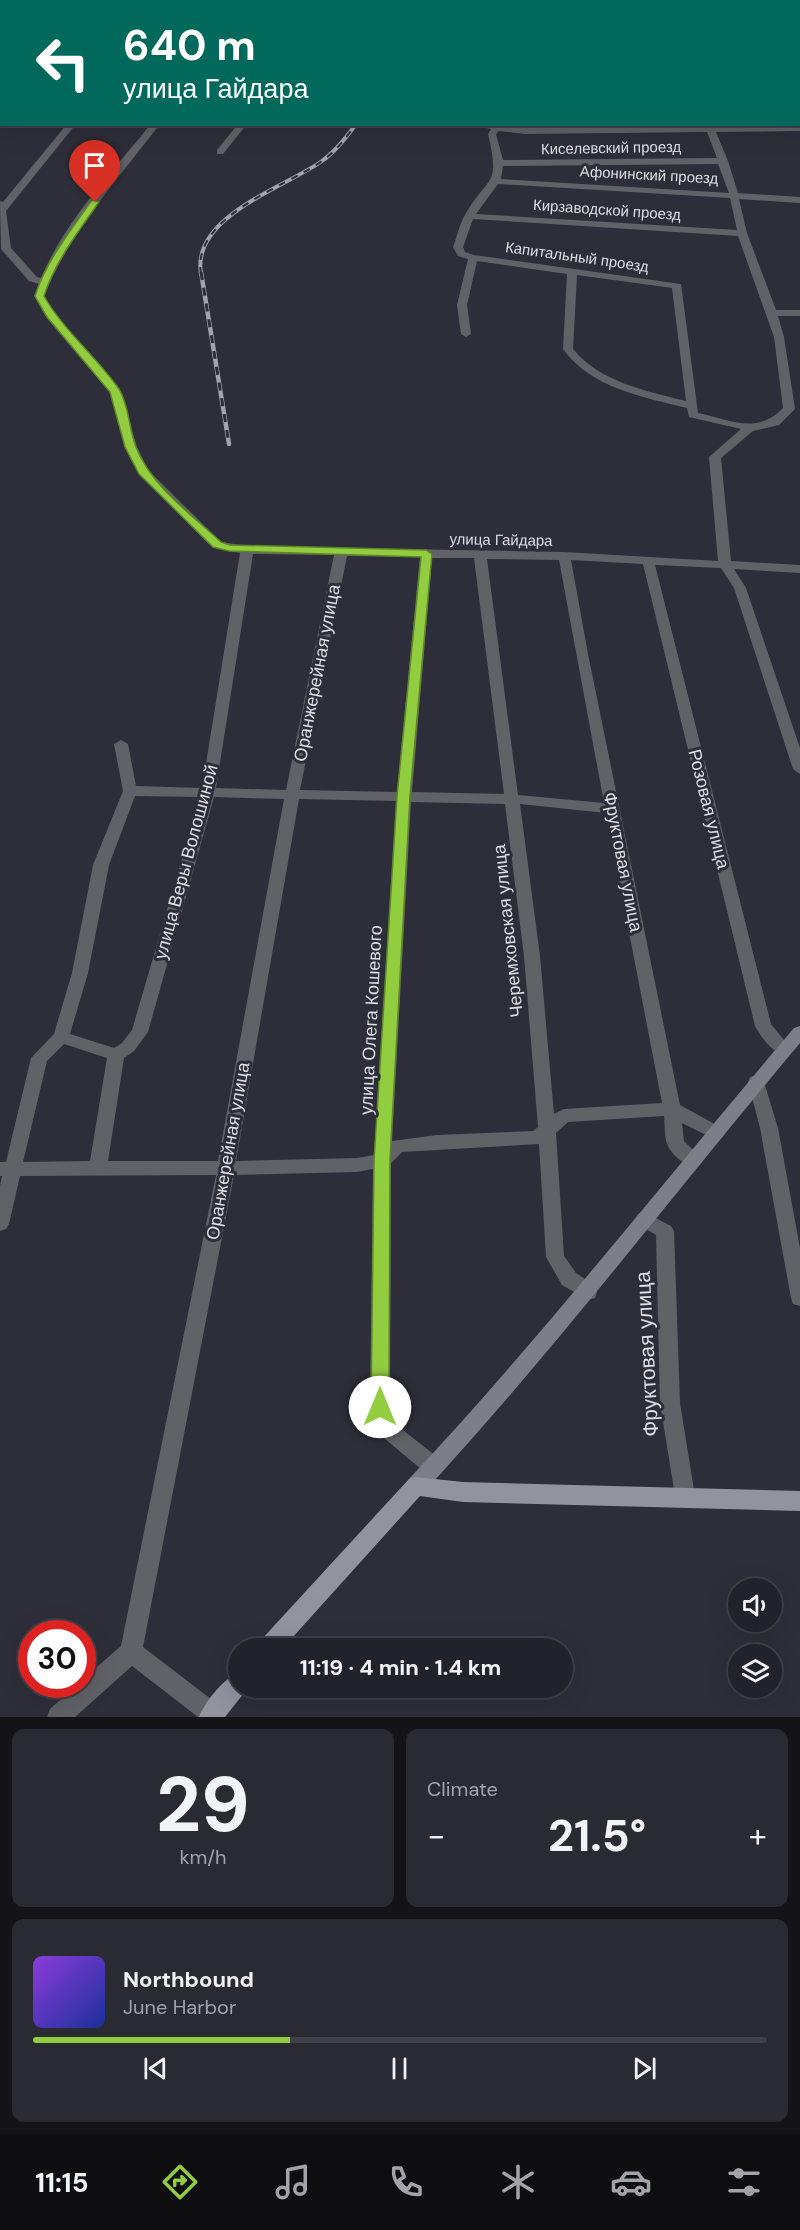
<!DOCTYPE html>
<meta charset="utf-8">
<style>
:root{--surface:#22222b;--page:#2a2a33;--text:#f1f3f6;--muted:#a2a4a9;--line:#3f3f47;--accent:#92cd3f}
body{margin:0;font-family:"DM Sans",sans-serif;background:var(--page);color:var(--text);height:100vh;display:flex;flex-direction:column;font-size:22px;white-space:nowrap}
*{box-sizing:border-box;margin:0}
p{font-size:20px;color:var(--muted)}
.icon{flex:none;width:33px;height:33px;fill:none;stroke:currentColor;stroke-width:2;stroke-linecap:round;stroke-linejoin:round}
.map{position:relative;height:1717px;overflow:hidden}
.side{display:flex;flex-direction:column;gap:12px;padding:12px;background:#131318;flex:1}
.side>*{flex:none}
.guide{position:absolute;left:0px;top:0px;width:801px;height:126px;box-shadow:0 6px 24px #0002,0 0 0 2px var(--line);background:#00695c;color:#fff;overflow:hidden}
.controls{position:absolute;left:728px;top:1578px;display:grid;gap:12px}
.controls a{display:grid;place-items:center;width:54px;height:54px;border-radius:50%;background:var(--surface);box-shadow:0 6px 24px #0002,0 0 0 2px var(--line);font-size:30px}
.speed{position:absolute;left:18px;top:1620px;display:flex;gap:12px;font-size:30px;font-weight:700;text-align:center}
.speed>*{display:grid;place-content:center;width:78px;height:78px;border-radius:50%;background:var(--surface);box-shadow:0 6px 24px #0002,0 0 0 2px var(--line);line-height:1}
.speed .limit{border:9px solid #d22;background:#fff;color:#111}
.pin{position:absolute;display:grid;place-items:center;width:51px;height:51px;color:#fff;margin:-62px -26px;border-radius:50% 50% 50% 0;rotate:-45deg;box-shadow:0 0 6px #0007}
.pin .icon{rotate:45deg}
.me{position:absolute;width:66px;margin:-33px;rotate:0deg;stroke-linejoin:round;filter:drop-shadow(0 0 4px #0008)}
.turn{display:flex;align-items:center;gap:21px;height:126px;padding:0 24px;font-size:27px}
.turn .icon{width:78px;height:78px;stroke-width:2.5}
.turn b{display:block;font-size:42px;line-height:51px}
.big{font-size:45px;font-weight:700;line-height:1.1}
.side .tile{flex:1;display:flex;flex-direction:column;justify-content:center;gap:9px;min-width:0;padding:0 21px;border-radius:12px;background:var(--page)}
.side .dial{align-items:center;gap:0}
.dial b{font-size:78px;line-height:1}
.song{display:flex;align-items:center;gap:18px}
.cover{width:72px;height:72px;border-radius:9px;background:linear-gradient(135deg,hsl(270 70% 55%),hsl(230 70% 35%))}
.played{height:6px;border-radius:3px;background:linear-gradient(90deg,var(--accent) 35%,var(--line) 35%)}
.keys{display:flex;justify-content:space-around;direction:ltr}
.heat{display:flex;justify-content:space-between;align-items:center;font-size:33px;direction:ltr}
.side .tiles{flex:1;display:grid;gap:12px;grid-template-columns:1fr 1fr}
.tile:last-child{grid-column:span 2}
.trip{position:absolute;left:228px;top:1638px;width:345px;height:60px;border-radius:30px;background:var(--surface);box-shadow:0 6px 24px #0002,0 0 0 2px var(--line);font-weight:700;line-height:60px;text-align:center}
.dock{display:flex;height:96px;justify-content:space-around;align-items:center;background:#0e0e11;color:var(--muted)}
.dock .icon{width:42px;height:42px}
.dock .on{color:var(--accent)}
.dock b{font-size:27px;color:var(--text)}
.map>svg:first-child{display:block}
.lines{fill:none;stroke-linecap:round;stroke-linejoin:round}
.minor{fill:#616267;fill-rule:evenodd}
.secondary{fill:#7d7e87;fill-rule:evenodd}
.primary{fill:#92939f;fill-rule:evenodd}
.rail-far1-casing{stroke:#a2a3ac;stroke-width:4}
.rail-casing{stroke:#a2a3ac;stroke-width:4.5}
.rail-far1{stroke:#2d2e39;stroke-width:2;stroke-dasharray:7;stroke-linecap:butt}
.rail{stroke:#2d2e39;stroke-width:3;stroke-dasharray:8;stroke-linecap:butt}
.route{fill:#92cd3f;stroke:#5f8529;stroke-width:1.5}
.labels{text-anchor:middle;stroke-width:6;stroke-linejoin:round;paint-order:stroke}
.far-street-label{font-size:15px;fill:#dedfe6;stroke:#2d2e39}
.street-label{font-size:18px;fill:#dedfe6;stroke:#2d2e39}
.near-street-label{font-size:21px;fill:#dedfe6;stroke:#2d2e39}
</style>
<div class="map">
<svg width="800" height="1717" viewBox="0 0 800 1717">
<rect width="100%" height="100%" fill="#2d2e39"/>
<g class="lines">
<path class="minor" d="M0,0h8l-6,2v2z
M45,0h8l-9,2z
M100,0h8l-9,2z
M153,0h38l2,2h-39z
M256,0h8l-9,2z
M340,0h8l-9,2z
M407,0h8l-9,2z
M535,0h8v2h-8z
M658,0h8l1,2h-8z
M766,0h8l1,2h-8z
M0,42h2l-2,5z
M0,100h2l-2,6z
M67,124h9l-70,87 5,37 26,29 4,1c24,-57 71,-106 110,-154h9c-43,56 -89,106 -116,172l10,18 66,78 17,55 11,23 73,72 26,4 317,6 154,9 -9,-104 32,-28 -52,-12 -2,-9c-44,-11 -96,-20 -124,-59l4,-75 -90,-13 -10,44 4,29 -5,3 -5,-3 -4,-29 11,-46 -10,-3 -5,-9c4,-10 6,-22 12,-32 23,-41 36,-26 23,-81l3,-5 -24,-5h28l30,4 181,-2 -1,-2 95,1v6l-84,1 12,29 10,32 62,4v6l-61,-4 8,34 29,77h24v6h-22l6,21 11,72 -16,16 -26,6 -32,27 10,103 69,4v8l-66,-4 12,19 54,160v26l-7,-5 -59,-181 -13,-20 -66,-3 116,459 21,26 -2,4c-14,5 -29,-17 -35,-28l-112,-462 -72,-4 17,94 92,451 42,23 3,5 -3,5 -6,2 -34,-17 2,18 19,19 -3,5c-11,4 -27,-8 -32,-19 -4,-8 -3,-21 -4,-30l-96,6 -12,11 8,123 12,17 19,13 2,6 -2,6 -7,2 -26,-15 -16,-28 -7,-113 -137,8 -11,11 -1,244 9,20 42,33 3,7 -3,7 -7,2 -7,-2 -42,-35 -15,-32 3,-238 -16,3 -123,3 -91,472 77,59 2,11h-24l-66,-51 -57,51h-28l3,-8 28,-25h4v-4l39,-34 95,-471 -196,1 -11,48 -3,5 -6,2v-45l2,-10h-2v-14h6l25,-104 23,-24 18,-61 21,-108 30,-74 -9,-47 7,-4 7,4 8,42 66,2 38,-235 -27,-5 -74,-74 -14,-27 -15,-54 -64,-76 -12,-21 5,-12 -10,-3 -28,-32 -1,-48 3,1zM499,131l26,3 182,-2 10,26 -214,2 -7,-26zM718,164l11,29 -228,-14 2,-13zM498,184l232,14 7,32 -261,-16zM473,219l265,17 36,101 9,71c-26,27 -52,12 -85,5l-17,-129 -207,-29 -9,-3 -2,-5zM577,275l95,13 14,113c-40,-10 -86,-19 -113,-52zM253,554l81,1 -48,235 -70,-2zM347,556l73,1 -23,235 -97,-2zM432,558h42l30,236 -92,-2zM487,559l72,1 45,243 -86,-8zM135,796l65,1 -68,233 -10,13 -8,5 -44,-14 18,-61 21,-108zM214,797l70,2 -66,362h-110l16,-103 10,-7 14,-19zM299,799l97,2 -22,354 -17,3 -121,3zM411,802l94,2 19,152 14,171 -5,4 -96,4 -45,6zM520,804l86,9 56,290 -98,6 -10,5 -14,-158zM64,1044l43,14 -17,103 -67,1 24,-101z
M238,124h9l-24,30h-6v-4z
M756,1075l6,2 2,5 14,46 22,120v58l-7,-2 -2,-6 -31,-170 -12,-46 2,-5z
M644,1212l27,14 3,5 6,172 15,93 -3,7 -7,3 -7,-3 -3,-7 -15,-93 -4,-168 -18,-11 -3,-5 3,-5z"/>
<path class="secondary" d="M800,1026v17c-126,150 -244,306 -377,450l-7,2 -7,-2 -3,-7 3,-7c135,-144 257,-301 385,-451z"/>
<path class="primary" d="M416,1477l47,5 337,9v20l-337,-9 -43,-6 -137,152h-25l3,-8 148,-161z
M238,1673v15h10l-23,29h-26c6,-15 24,-38 39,-44z"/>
<defs>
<path id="rail-far1" d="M201,274c-10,-58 85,-87 121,-113 14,-10 24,-23 34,-37"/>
<path id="rail" d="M201,272l28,172"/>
</defs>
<use href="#rail-far1" class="rail-far1-casing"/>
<use href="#rail" class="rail-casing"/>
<use href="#rail-far1" class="rail-far1"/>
<use href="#rail" class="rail"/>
</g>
<path class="route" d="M92,200l7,2c-20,29 -44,59 -55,94 20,35 52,60 75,93 10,16 10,40 17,58 15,39 55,67 85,95l9,3 196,5 6,4 -22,242 -20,364 -1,247 -2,6 -7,2 -6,-2 -3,-6 3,-247 23,-364 24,-239 -192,-6 -16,-4 -74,-73 -14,-27 -15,-55 -63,-75 -12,-21c11,-35 36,-66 57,-96z"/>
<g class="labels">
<g class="far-street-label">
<text transform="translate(611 148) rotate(-1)" y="5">Киселевский проезд</text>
<text transform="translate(649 175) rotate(3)" y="5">Афонинский проезд</text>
<text transform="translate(607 210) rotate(4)" y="5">Кирзаводской проезд</text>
<text transform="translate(577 257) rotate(8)" y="5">Капитальный проезд</text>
<text transform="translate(501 540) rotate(1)" y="5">улица Гайдара</text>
</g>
<g class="street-label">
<text transform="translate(317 673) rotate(-79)" y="6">Оранжерейная улица</text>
<text transform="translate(709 809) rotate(76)" y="6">Розовая улица</text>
<text transform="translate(186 862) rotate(-75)" y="6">улица Веры Волошиной</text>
<text transform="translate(623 862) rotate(79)" y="6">Фруктовая улица</text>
<text transform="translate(508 931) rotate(-96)" y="6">Черемховская улица</text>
<text transform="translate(371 1020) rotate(-87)" y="6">улица Олега Кошевого</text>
<text transform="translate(228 1151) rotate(-80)" y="6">Оранжерейная улица</text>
</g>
<g class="near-street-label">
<text transform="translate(647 1354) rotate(-93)" y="7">Фруктовая улица</text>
</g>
</g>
</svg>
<div class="controls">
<a><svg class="icon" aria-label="sound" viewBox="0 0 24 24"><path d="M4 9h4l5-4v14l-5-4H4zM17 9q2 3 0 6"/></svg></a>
<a><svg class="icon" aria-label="layers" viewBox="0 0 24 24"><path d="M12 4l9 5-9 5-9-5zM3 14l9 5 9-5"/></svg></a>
</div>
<div class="speed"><div class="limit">30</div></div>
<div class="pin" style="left:95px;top:202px;background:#d93025"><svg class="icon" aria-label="arrive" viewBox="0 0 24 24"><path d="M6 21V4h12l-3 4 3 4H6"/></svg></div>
<svg class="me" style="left:380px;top:1407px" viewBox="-20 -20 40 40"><circle r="19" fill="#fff"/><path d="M0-13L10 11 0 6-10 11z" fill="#92cd3f"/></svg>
<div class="trip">11:19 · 4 min · 1.4 km</div>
<div class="guide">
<div class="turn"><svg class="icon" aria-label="left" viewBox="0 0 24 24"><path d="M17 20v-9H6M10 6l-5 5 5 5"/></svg><div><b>640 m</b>улица Гайдара</div></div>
</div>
</div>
<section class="side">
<div class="tiles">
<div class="tile dial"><b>29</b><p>km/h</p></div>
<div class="tile"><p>Climate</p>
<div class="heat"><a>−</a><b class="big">21.5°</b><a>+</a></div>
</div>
<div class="tile">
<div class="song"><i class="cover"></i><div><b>Northbound</b><p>June Harbor</p></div></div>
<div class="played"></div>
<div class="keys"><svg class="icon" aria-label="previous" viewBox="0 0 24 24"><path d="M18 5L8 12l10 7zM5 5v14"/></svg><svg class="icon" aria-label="pause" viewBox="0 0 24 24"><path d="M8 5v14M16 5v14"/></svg><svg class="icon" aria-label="next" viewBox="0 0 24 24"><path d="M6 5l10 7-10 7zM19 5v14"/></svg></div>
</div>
</div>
</section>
<nav class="dock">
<b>11:15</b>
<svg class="icon on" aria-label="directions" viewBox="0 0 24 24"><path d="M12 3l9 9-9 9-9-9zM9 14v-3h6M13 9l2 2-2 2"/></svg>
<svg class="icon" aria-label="music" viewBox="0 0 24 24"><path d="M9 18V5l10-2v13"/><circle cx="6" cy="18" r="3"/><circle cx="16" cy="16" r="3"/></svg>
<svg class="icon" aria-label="phone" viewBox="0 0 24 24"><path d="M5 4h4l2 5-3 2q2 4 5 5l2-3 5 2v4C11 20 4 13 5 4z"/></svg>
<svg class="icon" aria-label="climate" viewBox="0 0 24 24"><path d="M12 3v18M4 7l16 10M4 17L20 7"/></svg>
<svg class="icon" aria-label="car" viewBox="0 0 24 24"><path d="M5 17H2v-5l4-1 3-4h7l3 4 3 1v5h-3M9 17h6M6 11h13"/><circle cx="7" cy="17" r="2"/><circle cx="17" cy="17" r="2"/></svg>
<svg class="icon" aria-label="filters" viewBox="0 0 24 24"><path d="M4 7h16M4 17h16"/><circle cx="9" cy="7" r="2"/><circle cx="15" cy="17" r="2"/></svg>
</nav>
